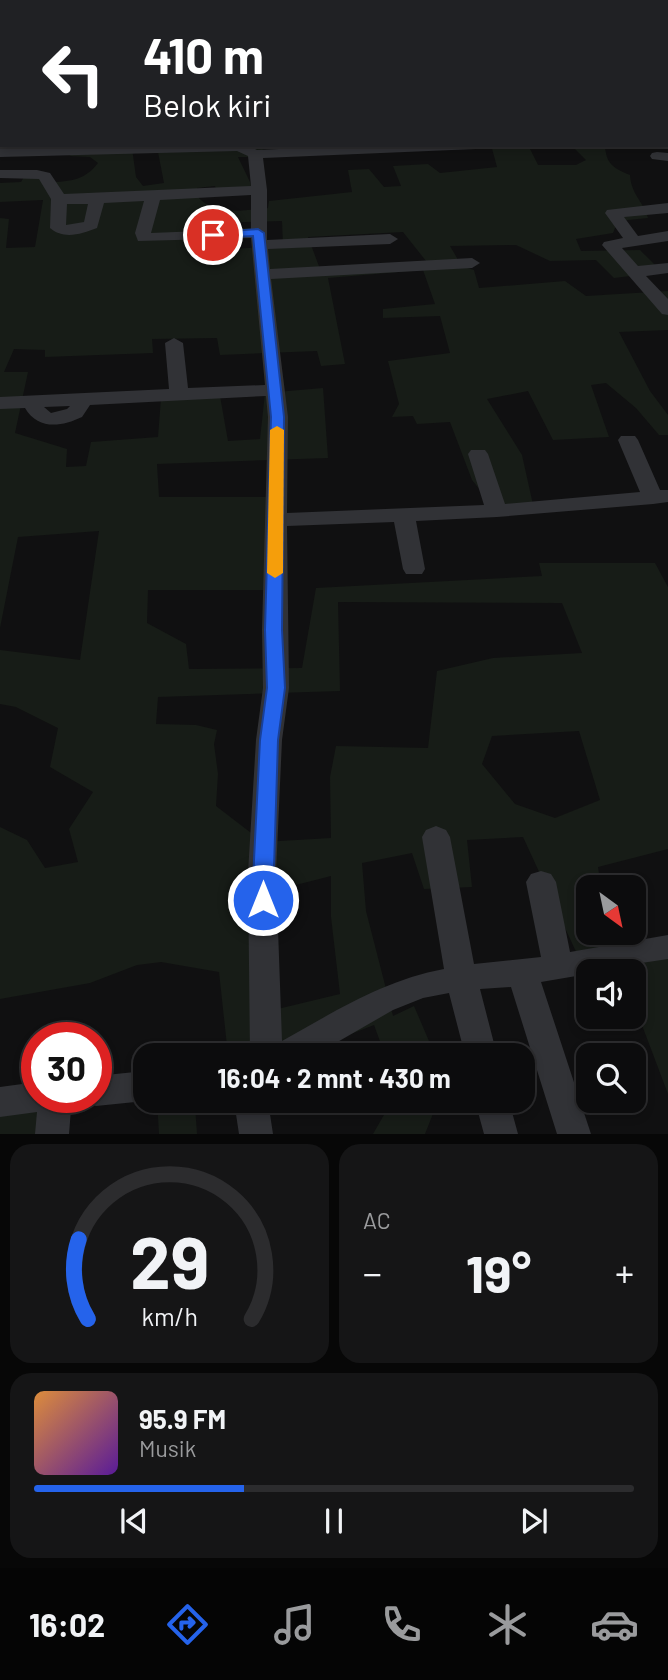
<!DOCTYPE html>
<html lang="id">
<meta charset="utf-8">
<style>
:root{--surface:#0c0c0d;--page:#151516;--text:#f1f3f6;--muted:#9a9b9d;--line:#2c2c2e;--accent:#2563eb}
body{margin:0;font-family:Barlow,sans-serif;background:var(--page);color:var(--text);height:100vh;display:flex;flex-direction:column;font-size:26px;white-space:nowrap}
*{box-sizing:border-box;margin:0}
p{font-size:23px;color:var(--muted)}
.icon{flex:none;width:38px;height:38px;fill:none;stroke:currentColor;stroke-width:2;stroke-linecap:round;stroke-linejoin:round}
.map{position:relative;height:1134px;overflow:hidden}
.drawer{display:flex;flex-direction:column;gap:10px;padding:10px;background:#070707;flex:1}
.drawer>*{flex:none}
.hud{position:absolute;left:0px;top:0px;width:668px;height:147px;box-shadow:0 4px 10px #0003,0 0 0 2px var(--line);background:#202124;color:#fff;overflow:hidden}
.needle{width:46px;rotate:147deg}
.buttons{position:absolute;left:576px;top:875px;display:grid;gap:14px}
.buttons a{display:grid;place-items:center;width:70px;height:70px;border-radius:14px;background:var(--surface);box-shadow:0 4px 10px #0003,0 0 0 2px var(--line);font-size:35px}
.speed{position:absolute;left:21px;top:1022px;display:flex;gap:14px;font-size:35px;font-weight:700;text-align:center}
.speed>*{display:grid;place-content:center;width:91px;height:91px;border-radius:50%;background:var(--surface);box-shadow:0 4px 10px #0003,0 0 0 2px var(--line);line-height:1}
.speed .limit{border:10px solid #d22;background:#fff;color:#111}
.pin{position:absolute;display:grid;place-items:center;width:60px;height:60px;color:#fff;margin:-30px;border:4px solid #fff;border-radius:50%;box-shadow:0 2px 7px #0007}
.me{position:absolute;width:77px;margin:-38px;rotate:0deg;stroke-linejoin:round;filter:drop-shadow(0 0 5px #0008)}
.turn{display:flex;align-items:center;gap:24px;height:147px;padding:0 28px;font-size:32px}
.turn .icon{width:91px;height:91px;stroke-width:2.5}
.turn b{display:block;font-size:49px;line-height:60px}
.big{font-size:52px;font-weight:700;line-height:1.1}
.drawer .card{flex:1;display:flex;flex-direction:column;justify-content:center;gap:10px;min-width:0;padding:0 24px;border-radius:21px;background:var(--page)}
.drawer .dial{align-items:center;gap:0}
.dial svg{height:182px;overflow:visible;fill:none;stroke:var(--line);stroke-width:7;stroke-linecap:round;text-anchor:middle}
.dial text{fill:var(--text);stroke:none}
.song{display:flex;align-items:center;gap:21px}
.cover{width:84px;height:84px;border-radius:10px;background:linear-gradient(135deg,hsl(30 70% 55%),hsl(270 70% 35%))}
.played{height:7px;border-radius:4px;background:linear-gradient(90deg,var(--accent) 35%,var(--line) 35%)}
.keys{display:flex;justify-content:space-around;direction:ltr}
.heat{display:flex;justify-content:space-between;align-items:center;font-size:38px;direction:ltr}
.drawer .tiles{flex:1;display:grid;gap:10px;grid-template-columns:1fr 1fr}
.card:last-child{grid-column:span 2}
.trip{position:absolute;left:133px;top:1043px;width:402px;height:70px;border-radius:21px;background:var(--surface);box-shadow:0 4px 10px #0003,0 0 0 2px var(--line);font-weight:700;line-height:70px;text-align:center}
.menu{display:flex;height:112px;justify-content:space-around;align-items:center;background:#050505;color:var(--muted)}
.menu .icon{width:49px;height:49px}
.menu .on{color:var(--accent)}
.menu b{font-size:32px;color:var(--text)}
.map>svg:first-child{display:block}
.green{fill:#171c17;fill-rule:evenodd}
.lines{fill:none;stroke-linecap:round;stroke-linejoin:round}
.river{fill:#272f34;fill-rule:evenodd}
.minor{fill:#313236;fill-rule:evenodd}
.route{fill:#2563eb;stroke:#184099;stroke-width:2}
.slow{fill:#f59e0b}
</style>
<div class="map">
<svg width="668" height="1134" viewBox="0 0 668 1134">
<rect width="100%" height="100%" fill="#101011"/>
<path class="green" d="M393,0h275v37l-1,-35z
M255,145l9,5 5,7h-31l12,25 3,12 -36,-2 -2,-6 -18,2v8c18,21 46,14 71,12l1,-7 83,-9 -4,-22 21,-1 15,18 17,-1 -8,-20 35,-2 12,9 57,-6 -6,-22h37l10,20h38l10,-5 -15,-15h34c1,19 8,23 25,30 1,19 13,26 18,43l-30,3 -5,12 -37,6 5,12 59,-1 22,22 -48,6 -18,-18 -46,1 -34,-16 -66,1 7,12 1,7 16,5 5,18 86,-7 21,15 82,-5v39l-49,2 31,59 18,24v20h-9l-23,-27 -30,-25 -15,2 18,52 -56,3 -25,-49 -41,8 35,56 12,54 -37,2 -25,-31 -22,-58 -33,2 -4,-8 -21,1 7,-13 -11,-43 62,-8 -10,-37 -57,2v-9l52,-5 -12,-34 -95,8 17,86 -24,2 -4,-15 -97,4 -3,-17 -65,1 1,14 -108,4v-7l-31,-1 -10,23h24l-13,61 52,16 -1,18 20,-1 5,-24 67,-5 3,-39 59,-2 8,45 32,-2 5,-46 58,-5 5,70 -171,6 2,33h112l7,93h-130l-1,33 39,21 3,25 113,-1 14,-80 226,-12 -3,-13h116l13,24v262l-70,18 3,20h-13v46h22l3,16 55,-9v154l-34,-90v-33h-13l-9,-22 -34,7 -55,-119 -56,3 5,47 -48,2 -12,-36 -50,10 4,48 27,105 21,-10 21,49h-50l-11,-30 -77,30h-69l-9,-83 -58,-10 -24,3 -47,18 -90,16v-172l27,13 18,28 33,-6 -9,-33 24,-37 -43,-25 8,-39 -42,-21 -16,-3v-54l80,10 19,-129 -81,6 -18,91v-410l9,1 -3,29 29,-1 8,-47 -43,2v-19l21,-1 4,-7 18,-1 2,9c22,-2 39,-1 53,-20l-8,-6 -20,-1 4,-8h58l4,29 7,9 21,-3 -7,-36zM282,221l1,25 -84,5 -1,-12 64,-11 -63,1v-6zM403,232l23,29 -106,8 -12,-32zM338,602l224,1 20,50 -89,5 -56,13 -9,77 -92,-2 -6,31 1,61 -68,4 -47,-36 2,-32 -4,-30 3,-14 -21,-5 -40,-1 2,-27 182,-6zM579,731l21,69 -45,18 -40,-14 -33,-40 10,-28zM331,876v41l9,77 -79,19 2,-95 17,-29z
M0,1094l37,3 28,37h-65z
M157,1101l38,5 2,28h-38z
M392,1101h46l-13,33h-52z"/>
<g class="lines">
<path class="river" d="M561,0h24l2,2h-24z
M667,20h1v10h-1z"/>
<path class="minor" d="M667,133h1v8h-1z
M138,145h109l10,5 108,-5h118l-7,4 -213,9 4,32v50l123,-6 8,5 -8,5 -122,5 2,20 202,-11 8,5 -8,5 -201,11 17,138 -1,96 197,-8 -16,-51 3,-4h14l3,4 17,50 135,-12 -22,-52 3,-4h14l3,4 22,50h8v12l-15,2 -156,13 -81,4 9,48 -3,5h-16l-3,-5 -9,-47 -107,4 2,162 -7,52 -6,133 6,168c52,-29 102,-61 162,-72l-22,-132 4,-7 10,-4 10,4 4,7 24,127 67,-7 -15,-75 5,-8 10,-3 10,3 5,8 14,70 98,-17v24l-80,12v3l-47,8 50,152h-34l-46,-147 -31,2 17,66h-32l-16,-62 -26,5 -30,12 -78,45h-65l-2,-182 8,-133 7,-52 -1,-58 6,-213 -2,-21 -176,9 -8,12c-21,10 -44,13 -57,-9l-25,1v-12l169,-8 -4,-46 9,-5 9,5 5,45 77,-3 -14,-147 -113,3 -3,-8 9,-32 -40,2 -7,25c-16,6 -33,12 -47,0l1,-29 -12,-20 -39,-1v-8h37l13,3 14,21 187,-8 -3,-30 -11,-5 -237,6v-8zM251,195v34l-100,4 9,-33zM67,204h21l-4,18 -18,3zM70,406l-3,3 -16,4 -7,-6z
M657,152l11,1v8l-16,-2 -2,-3 2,-3z
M668,203v10l-44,4 14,19 30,-5v10l-46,7 16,18 30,-3v10l-22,3 22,23v16l-6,-1 -60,-69 2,-3 19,-4 -18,-25 2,-3z
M145,1071v30l-49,5 -12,-5 -2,-4h14v-21z
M37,1082v15h35l-3,37h-34l2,-22 -37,5v-30z
M234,1101h34l5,33h-34z
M475,1101h34l9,33h-34z"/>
</g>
<path class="route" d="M258,229l6,4 20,184 -2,213 3,58 -7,52 -5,160 -3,5 -7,3 -8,-3 -3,-5 8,-160 7,-52 -2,-58 6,-213 -18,-181 -40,2 -6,-3 6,-3z"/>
<path class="slow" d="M277,426l7,4 -1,143 -8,5 -8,-5 3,-143z"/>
</svg>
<div class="buttons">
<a><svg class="needle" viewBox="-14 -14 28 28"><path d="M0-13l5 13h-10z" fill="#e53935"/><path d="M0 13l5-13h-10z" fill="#9a9b9d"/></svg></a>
<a><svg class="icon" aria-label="sound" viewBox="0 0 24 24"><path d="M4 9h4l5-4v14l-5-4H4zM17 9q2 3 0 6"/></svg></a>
<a><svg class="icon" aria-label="search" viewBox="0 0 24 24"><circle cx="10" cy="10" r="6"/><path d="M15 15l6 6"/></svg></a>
</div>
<div class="speed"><div class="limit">30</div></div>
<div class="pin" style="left:213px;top:235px;background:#d93025"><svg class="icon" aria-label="arrive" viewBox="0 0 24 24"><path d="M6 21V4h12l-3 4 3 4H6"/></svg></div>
<svg class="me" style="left:263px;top:900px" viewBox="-20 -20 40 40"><circle r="17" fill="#2563eb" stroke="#fff" stroke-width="3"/><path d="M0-11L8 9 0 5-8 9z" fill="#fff"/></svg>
<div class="trip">16:04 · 2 mnt · 430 m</div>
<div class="hud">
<div class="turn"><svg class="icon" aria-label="left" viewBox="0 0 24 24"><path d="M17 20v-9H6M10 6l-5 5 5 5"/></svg><div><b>410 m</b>Belok kiri</div></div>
</div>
</div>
<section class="drawer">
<div class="tiles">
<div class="card dial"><svg viewBox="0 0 100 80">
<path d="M14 69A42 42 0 1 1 86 69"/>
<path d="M14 69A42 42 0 0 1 10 34" stroke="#2563eb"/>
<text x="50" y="56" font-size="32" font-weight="700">29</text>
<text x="50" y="72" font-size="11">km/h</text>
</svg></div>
<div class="card"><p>AC</p>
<div class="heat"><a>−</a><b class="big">19°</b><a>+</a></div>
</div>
<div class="card">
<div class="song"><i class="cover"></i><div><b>95.9 FM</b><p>Musik</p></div></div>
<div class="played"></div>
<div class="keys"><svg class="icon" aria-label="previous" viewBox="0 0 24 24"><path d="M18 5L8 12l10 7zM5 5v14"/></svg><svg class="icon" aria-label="pause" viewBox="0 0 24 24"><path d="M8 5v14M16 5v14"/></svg><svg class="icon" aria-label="next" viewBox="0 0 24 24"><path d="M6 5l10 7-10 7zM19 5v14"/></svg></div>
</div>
</div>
</section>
<nav class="menu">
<b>16:02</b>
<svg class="icon on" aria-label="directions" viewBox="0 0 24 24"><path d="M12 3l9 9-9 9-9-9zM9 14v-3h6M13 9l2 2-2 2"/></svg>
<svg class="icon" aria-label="music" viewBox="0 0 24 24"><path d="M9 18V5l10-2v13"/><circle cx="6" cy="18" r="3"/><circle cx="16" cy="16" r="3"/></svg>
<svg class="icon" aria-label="phone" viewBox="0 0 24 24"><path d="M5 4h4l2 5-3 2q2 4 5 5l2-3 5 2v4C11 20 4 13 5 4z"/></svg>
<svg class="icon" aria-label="climate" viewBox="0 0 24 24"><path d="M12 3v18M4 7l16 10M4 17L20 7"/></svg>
<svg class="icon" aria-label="car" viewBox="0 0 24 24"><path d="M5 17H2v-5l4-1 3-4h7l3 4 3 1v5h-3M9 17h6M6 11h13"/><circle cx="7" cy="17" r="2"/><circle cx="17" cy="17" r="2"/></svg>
</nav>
